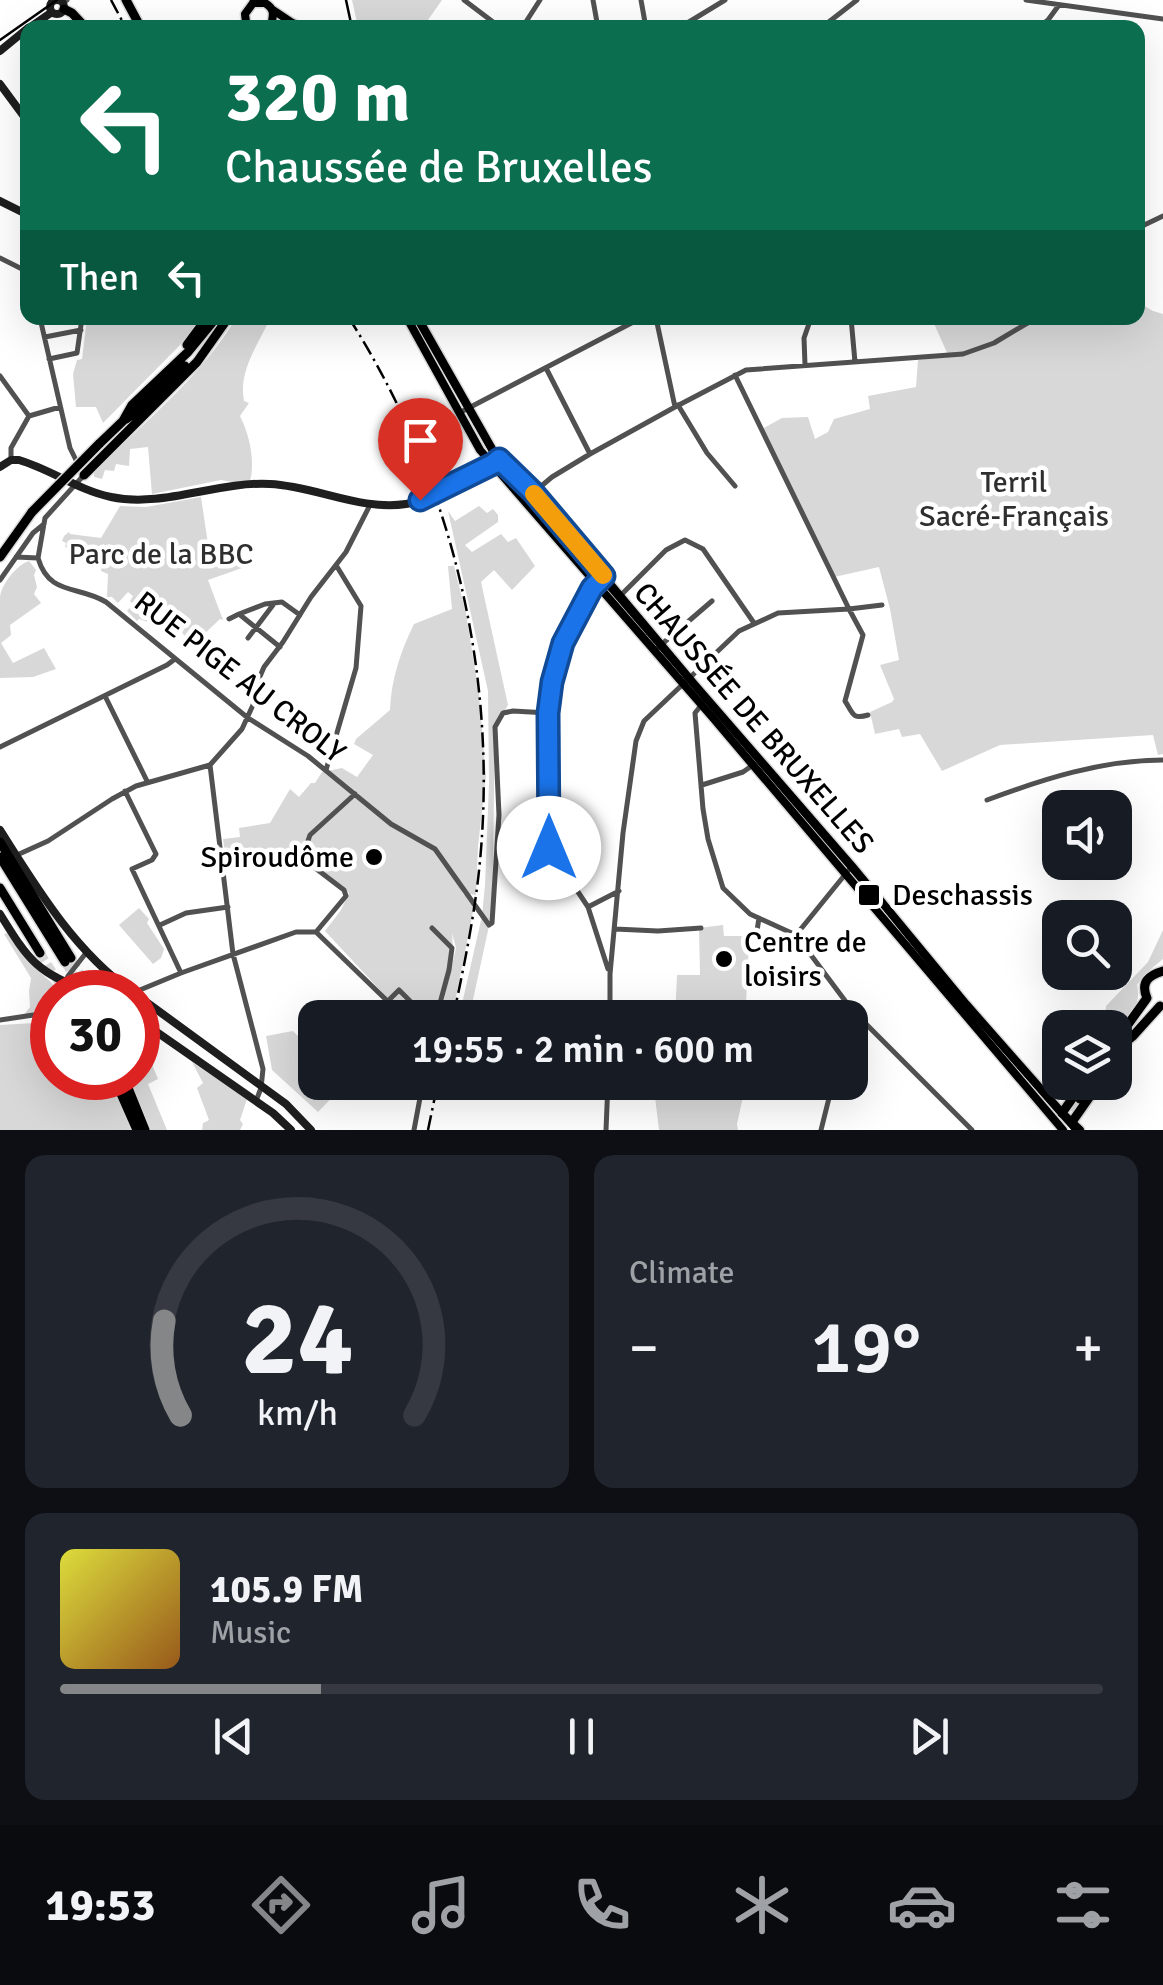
<!DOCTYPE html>
<meta charset="utf-8">
<style>
:root{--surface:#171b24;--page:#20242c;--text:#f1f3f6;--muted:#9ea1a6;--line:#363941;--accent:#858687}
body{margin:0;font-family:Signika,sans-serif;background:var(--page);color:var(--text);height:100vh;display:flex;flex-direction:column;font-size:38px;white-space:nowrap}
*{box-sizing:border-box;margin:0}
p{font-size:32px;color:var(--muted)}
.icon{flex:none;width:55px;height:55px;fill:none;stroke:currentColor;stroke-width:2;stroke-linecap:round;stroke-linejoin:round}
.map{position:relative;height:1130px;overflow:hidden}
.side{display:flex;flex-direction:column;gap:25px;padding:25px;background:#0d0f14;flex:1}
.side>*{flex:none}
.hud{position:absolute;left:20px;top:20px;width:1125px;height:305px;border-radius:20px;box-shadow:0 10px 40px #0002;background:#0b6e4f;color:#fff;overflow:hidden}
.tools{position:absolute;left:1042px;top:790px;display:grid;gap:20px}
.tools a{display:grid;place-items:center;width:90px;height:90px;border-radius:20px;background:var(--surface);box-shadow:0 10px 40px #0002;font-size:50px}
.speed{position:absolute;left:30px;top:970px;display:flex;gap:20px;font-size:50px;font-weight:700;text-align:center}
.speed>*{display:grid;place-content:center;width:130px;height:130px;border-radius:50%;background:var(--surface);box-shadow:0 10px 40px #0002;line-height:1}
.speed .limit{border:15px solid #d22;background:#fff;color:#111}
.pin{position:absolute;display:grid;place-items:center;width:85px;height:85px;color:#fff;margin:-102px -42px;border-radius:50% 50% 50% 0;rotate:-45deg;box-shadow:0 0 10px #0007}
.pin .icon{rotate:45deg}
.me{position:absolute;width:110px;margin:-55px;rotate:0deg;stroke-linejoin:round;filter:drop-shadow(0 0 8px #0008)}
.turn{display:flex;align-items:center;gap:35px;height:210px;padding:0 40px;font-size:45px}
.turn .icon{width:130px;height:130px;stroke-width:2.5}
.turn b{display:block;font-size:70px;line-height:85px}
.then{display:flex;align-items:center;height:95px;padding:0 40px;background:#0003;gap:20px;font-size:38px}
.big{font-size:75px;font-weight:600;line-height:1.1}
.side .card{flex:1;display:flex;flex-direction:column;justify-content:center;gap:15px;min-width:0;padding:0 35px;border-radius:20px;background:var(--page)}
.side .dial{align-items:center;gap:0}
.dial svg{height:260px;overflow:visible;fill:none;stroke:var(--line);stroke-width:7;stroke-linecap:round;text-anchor:middle}
.dial text{fill:var(--text);stroke:none}
.song{display:flex;align-items:center;gap:30px}
.cover{width:120px;height:120px;border-radius:15px;background:linear-gradient(135deg,hsl(60 70% 55%),hsl(30 70% 35%))}
.played{height:10px;border-radius:5px;background:linear-gradient(90deg,var(--accent) 25%,var(--line) 25%)}
.keys{display:flex;justify-content:space-around;direction:ltr}
.heat{display:flex;justify-content:space-between;align-items:center;font-size:55px;direction:ltr}
.side .tiles{flex:1;display:grid;gap:25px;grid-template-columns:1fr 1fr}
.card:last-child{grid-column:span 2}
.trip{position:absolute;left:298px;top:1000px;width:570px;height:100px;border-radius:20px;background:var(--surface);box-shadow:0 10px 40px #0002;font-weight:600;line-height:100px;text-align:center}
.menu{display:flex;height:160px;justify-content:space-around;align-items:center;background:#090b0e;color:var(--muted)}
.menu .icon{width:70px;height:70px}
.menu .on{color:var(--accent)}
.menu b{font-size:45px;color:var(--text)}
.map>svg:first-child{display:block}
.green{fill:#d8d8d8}
.lines{fill:none;stroke-linecap:round;stroke-linejoin:round}
.highway-tunnel{stroke:#d9d9d9;stroke-width:9;stroke-dasharray:9 4.5;stroke-linecap:butt}
.primary-casing{stroke:#dbdbdb;stroke-width:11}
.highway-casing{stroke:#dbdbdb;stroke-width:12}
.street{stroke:#515151;stroke-width:5}
.secondary{stroke:#1e1e1e;stroke-width:8}
.primary{stroke:#000;stroke-width:8}
.highway{stroke:#000;stroke-width:9}
.tram{stroke:#000;stroke-width:2.5}
.rail{stroke:#000;stroke-width:2.5;stroke-dasharray:15 5 2.5 5;stroke-linecap:butt}
.highway-bridge-casing{stroke:#dbdbdb;stroke-width:12;stroke-linecap:butt}
.highway-bridge{stroke:#000;stroke-width:9}
.route-casing{stroke:#114b97;stroke-width:25}
.route{stroke:#1a73e8;stroke-width:18}
.slow{stroke:#f59e0b;stroke-width:18}
.poi-dot{fill:#000;stroke:#fff;stroke-width:4}
.labels{text-anchor:middle;stroke-width:9;stroke-linejoin:round;paint-order:stroke}
.park-label{font-size:30px;fill:#2f2f2f;stroke:#fff}
.street-label{font-size:30px;fill:#000;stroke:#fff}
.poi-label{font-size:30px;fill:#000;stroke:#fff;text-anchor:start}
</style>
<div class="map">
<svg width="1163" height="1130" viewBox="0 0 1163 1130">
<rect width="100%" height="100%" fill="#fff"/>
<path class="green" d="M352,0h90l-14,20 10,7h-80z
M1138,302l15,9 10,3v440l-5,1 -5,-20 -153,10 -58,26 -22,-37 -18,3 -3,-8 -24,5 -5,-22 22,-10 2,-3 -14,-34 19,-5 -9,-51 -11,-42 -45,10 -72,-148 20,-11 26,-1 7,22 13,-7 6,-13 36,-10 -2,-13 48,-9 2,-27 30,-5 -16,-36 4,-1h202z
M87,318h115l-21,26 -78,79 -7,-16h-20l-3,-33 4,-14 5,-1z
M236,318h34c-11,26 -32,52 -26,83l5,2 -9,13c10,20 16,47 9,69l-28,-5 -69,14 -4,-47 -18,2 -1,17 -13,-2 -2,7 -9,-1 -3,9 -8,-2v-5c47,-47 109,-97 142,-154z
M201,497l7,47 32,-1 2,25 -34,12 15,40 -3,-1 -21,20 -5,-7 -8,6 -7,-10 -8,7 -17,-21 -6,8 -9,-3 -2,2 -10,-10 6,-7 -3,-3 3,-5 -5,-4 -10,11 -6,-6h-5l1,-23 -7,-3 1,-5 -37,-19 1,-4 -4,-2 2,-5 5,-4 1,2 31,4 19,-32 26,1z
M479,506l8,7 6,-4 5,6v7l-33,23 7,7 29,-18 7,8 8,-4 19,28 -23,24 -18,-20 -13,12 27,123 -13,22 -3,196 -3,3 -20,92 -10,-1 23,-101 3,-31 4,-102 -1,-92 -40,-180 7,10z
M29,561l7,9 -2,5 3,12 -3,7 7,9 -31,22 1,10 -10,8 12,20 31,-15 12,21 -23,8 -33,1c0,-23 0,-60 0,-81 2,-14 17,-32 29,-36z
M448,566h6l12,47 13,82 7,81 -8,70 -2,49 -7,-1 -11,-12 5,12 12,8 -23,115h-12l16,-69 -4,-15 1,15 -16,69h-32l-80,-86 16,-21 8,-17 -37,-31 -18,-11 -68,9 -3,-21 17,-2 -1,-9 31,-5 20,-34 9,8 12,-14h4l7,-11 20,-4 15,9 16,-22 -19,-11 2,-5 34,-29c1,-30 11,-60 24,-86l38,-15z
M139,908l10,11 -2,4 17,26 -3,9 -8,6 -34,-39z
M723,925l1,11h21l4,7 -3,60 16,6 -2,8 -85,1 2,-43h23l-1,-47z
M1163,930v29l-18,15 -8,11c6,20 -11,35 -22,50v-7h-15l4,-5 2,-17 42,-44z
M7,933l22,29 29,27 -1,3h-5v12l-10,9 -19,3 7,-9 -1,-16 2,-13 -27,-44z
M52,1012v66h58l23,52h-133v-105l34,-2z
M138,1031l20,48 -10,5 19,46h-17l-20,-52h8z
M293,1031l22,22v29l31,1 -28,29 -46,-42 -6,-34z
M192,1062l55,37 -7,21 3,4 -3,6h-38l1,-7 6,-3 -12,-32 6,-5z
M672,1083h74l-9,41 1,6h-79l-4,-33 16,-2z"/>
<g class="lines">
<path class="highway-tunnel" d="M40,953l25,39
M72,960l18,32
M65,962l18,28
M1064,1122l16,-23"/>
<defs>
<path id="primary" d="M253,3h12c12,7 7,14 6,25
M273,10l21,14
M251,28l-5,-6 -1,-8 8,-11
M407,318l73,132 233,268 350,412
M418,318l77,136 53,56 147,175 157,181 114,138 96,109 18,17"/>
<path id="highway" d="M126,0l15,28
M64,9l8,4 14,15
M294,24l6,4
M187,345l20,-27
M126,419l14,-10 45,-43
M99,444l24,-23 9,-16 56,-53 28,-34
M84,475l113,-113 31,-44
M0,557l32,-45
M0,842l71,116
M0,857l65,105
M0,888l40,65
M1117,1049l16,-13 27,-30
M1115,1051l9,-21 23,-32c-7,-16 2,-23 16,-27
M1115,1062l11,-15
M114,1078l23,52
M124,1078l21,52
M1080,1099l12,-17
M1062,1113l22,-31
M1072,1122l28,-40"/>
</defs>
<use href="#primary" class="primary-casing"/>
<use href="#highway" class="highway-casing"/>
<path class="street" d="M464,0l37,28
M593,0l5,28
M641,0l5,28
M1026,0l137,19
M63,3l4,-3
M522,28l18,-28
M679,28l46,-28
M821,28l36,-28
M1038,28l10,-8 11,-15
M1138,228l25,-12
M0,258l28,14
M40,318l30,130 8,16
M656,318l19,89
M851,318l4,44
M45,337l36,-7
M49,359l28,-6 5,-35
M805,365l-1,-27 7,-20
M546,368l44,86
M0,376l29,40
M678,405l29,48 28,33
M459,413l182,-95
M29,416l31,-9
M11,460v-12l18,-32
M84,475l-39,43 -7,40c11,38 40,27 68,44l142,116 60,38 83,68 44,25 54,76
M533,493l19,-16 38,-23 85,-47 71,-37 217,-16 31,-11 42,-25
M16,557l22,1
M604,576l-12,11 -29,56 -11,39 -3,31v135l39,59 20,62
M0,580l33,-47 11,-9
M620,596l46,-46 19,-10 18,9 51,74
M229,619l10,-5
M248,638l25,-33
M280,647l-41,-33 26,-10 17,-2 18,13
M654,651l58,-50
M105,696l42,85
M703,703l-8,10 8,96 5,30 15,49 27,26 46,21 56,75 120,120
M868,715c-16,5 -15,-2 -23,-14l18,-66 -14,-26 33,-4
M0,747l167,-82 8,-6
M210,765l23,189 30,115 -2,19 -5,13
M326,770l30,-102 5,-62 -25,-41
M702,785l41,-13 10,-7
M125,791l31,63 -4,6 -20,9 49,104
M987,800c56,-21 115,-40 176,-40
M17,855l31,-14 64,-42 24,-13 74,-21 32,-36 11,-24 5,-24 6,-14 19,-25 28,-45 35,-45 25,-49
M302,858l8,-23 45,-41
M588,907l31,-16
M160,925l26,-12 42,-6
M489,925l3,-2 7,-108 -4,-88 8,-14 10,-2 35,2
M432,928l20,20 -3,22 -13,48
M615,929l43,2 43,-3
M317,933l88,85
M796,935l56,-69
M756,937l3,-19
M60,992l8,-16 18,-23
M135,992l46,-19 115,-41h20l30,-36 -2,-6 -42,-32 -13,-1 -66,8
M388,1001l11,-11 28,28
M610,1018v-44l13,-141 13,-92 8,-20 95,-90 39,-18 71,-4 -114,-234
M0,1020l40,-6 12,-9
M414,1130l9,-48
M606,1130l2,-48
M821,1130l12,-48"/>
<path class="secondary" d="M50 7a7 7 0 1 1 14 0a7 7 0 1 1-14 0Z
M29,28l23,-16
M0,51l28,-23
M0,84l28,38
M0,201l28,14
M0,467l11,-7h8c31,9 59,30 92,37 52,11 106,-16 159,-13 45,2 91,27 136,20 26,-4 46,-20 69,-32 7,-4 14,-6 21,-10
M0,830c38,60 74,120 132,162
M0,914c29,47 37,59 90,78
M138,996l148,108 25,26
M138,1019l135,94 18,17"/>
<use href="#primary" class="primary"/>
<use href="#highway" class="highway"/>
<path class="tram" d="M346,0l6,28
M0,40l57,-40
M414,318l82,144 50,49 49,62 289,336 58,72 131,149"/>
<path class="rail" d="M111,0l15,28
M349,318c102,160 149,353 131,543 -5,53 -16,105 -27,157
M428,1130l10,-48"/>
<defs>
<path id="highway-bridge" d="M32,512l67,-68"/>
</defs>
<use href="#highway-bridge" class="highway-bridge-casing"/>
<use href="#highway-bridge" class="highway-bridge"/>
</g>
<g class="lines">
<defs>
<path id="route" d="M420,500l73,-36 6,-5 34,33 71,84 -12,12 -29,55 -11,39 -4,31 1,135"/>
</defs>
<use href="#route" class="route-casing"/>
<use href="#route" class="route"/>
<path class="slow" d="M534,494l69,81"/>
</g>
<g class="poi-dot">
<circle cx="374" cy="857" r="10"/>
<rect x="857" y="883" width="24" height="24" rx="5"/>
<circle cx="724" cy="959" r="10"/>
</g>
<g class="labels">
<g class="park-label">
<text x="1014" y="492">Terril<tspan x="1014" dy="34">Sacré-Français</tspan></text>
<text x="161" y="564">Parc de la BBC</text>
</g>
<g class="street-label">
<text transform="translate(240 677) rotate(38)" y="10">RUE PIGE AU CROLY</text>
<text transform="translate(754 718) rotate(49)" y="10">CHAUSSÉE DE BRUXELLES</text>
</g>
<g class="poi-label">
<text x="354" y="867" text-anchor="end">Spiroudôme</text>
<text x="892" y="905">Deschassis</text>
<text x="744" y="952">Centre de<tspan x="744" dy="34">loisirs</tspan></text>
</g>
</g>
</svg>
<div class="tools">
<a><svg class="icon" aria-label="sound" viewBox="0 0 24 24"><path d="M4 9h4l5-4v14l-5-4H4zM17 9q2 3 0 6"/></svg></a>
<a><svg class="icon" aria-label="search" viewBox="0 0 24 24"><circle cx="10" cy="10" r="6"/><path d="M15 15l6 6"/></svg></a>
<a><svg class="icon" aria-label="layers" viewBox="0 0 24 24"><path d="M12 4l9 5-9 5-9-5zM3 14l9 5 9-5"/></svg></a>
</div>
<div class="speed"><div class="limit">30</div></div>
<div class="pin" style="left:420px;top:500px;background:#d93025"><svg class="icon" aria-label="arrive" viewBox="0 0 24 24"><path d="M6 21V4h12l-3 4 3 4H6"/></svg></div>
<svg class="me" style="left:549px;top:848px" viewBox="-20 -20 40 40"><circle r="19" fill="#fff"/><path d="M0-13L10 11 0 6-10 11z" fill="#1a73e8"/></svg>
<div class="trip">19:55 · 2 min · 600 m</div>
<div class="hud">
<div class="turn"><svg class="icon" aria-label="left" viewBox="0 0 24 24"><path d="M17 20v-9H6M10 6l-5 5 5 5"/></svg><div><b>320 m</b>Chaussée de Bruxelles</div></div>
<div class="then">Then<svg class="icon" aria-label="left" viewBox="0 0 24 24"><path d="M17 20v-9H6M10 6l-5 5 5 5"/></svg></div>
</div>
</div>
<section class="side">
<div class="tiles">
<div class="card dial"><svg viewBox="0 0 100 80">
<path d="M14 69A42 42 0 1 1 86 69"/>
<path d="M14 69A42 42 0 0 1 9 40" stroke="#858687"/>
<text x="50" y="56" font-size="32" font-weight="700">24</text>
<text x="50" y="72" font-size="11">km/h</text>
</svg></div>
<div class="card"><p>Climate</p>
<div class="heat"><a>−</a><b class="big">19°</b><a>+</a></div>
</div>
<div class="card">
<div class="song"><i class="cover"></i><div><b>105.9 FM</b><p>Music</p></div></div>
<div class="played"></div>
<div class="keys"><svg class="icon" aria-label="previous" viewBox="0 0 24 24"><path d="M18 5L8 12l10 7zM5 5v14"/></svg><svg class="icon" aria-label="pause" viewBox="0 0 24 24"><path d="M8 5v14M16 5v14"/></svg><svg class="icon" aria-label="next" viewBox="0 0 24 24"><path d="M6 5l10 7-10 7zM19 5v14"/></svg></div>
</div>
</div>
</section>
<nav class="menu">
<b>19:53</b>
<svg class="icon on" aria-label="directions" viewBox="0 0 24 24"><path d="M12 3l9 9-9 9-9-9zM9 14v-3h6M13 9l2 2-2 2"/></svg>
<svg class="icon" aria-label="music" viewBox="0 0 24 24"><path d="M9 18V5l10-2v13"/><circle cx="6" cy="18" r="3"/><circle cx="16" cy="16" r="3"/></svg>
<svg class="icon" aria-label="phone" viewBox="0 0 24 24"><path d="M5 4h4l2 5-3 2q2 4 5 5l2-3 5 2v4C11 20 4 13 5 4z"/></svg>
<svg class="icon" aria-label="climate" viewBox="0 0 24 24"><path d="M12 3v18M4 7l16 10M4 17L20 7"/></svg>
<svg class="icon" aria-label="car" viewBox="0 0 24 24"><path d="M5 17H2v-5l4-1 3-4h7l3 4 3 1v5h-3M9 17h6M6 11h13"/><circle cx="7" cy="17" r="2"/><circle cx="17" cy="17" r="2"/></svg>
<svg class="icon" aria-label="filters" viewBox="0 0 24 24"><path d="M4 7h16M4 17h16"/><circle cx="9" cy="7" r="2"/><circle cx="15" cy="17" r="2"/></svg>
</nav>
